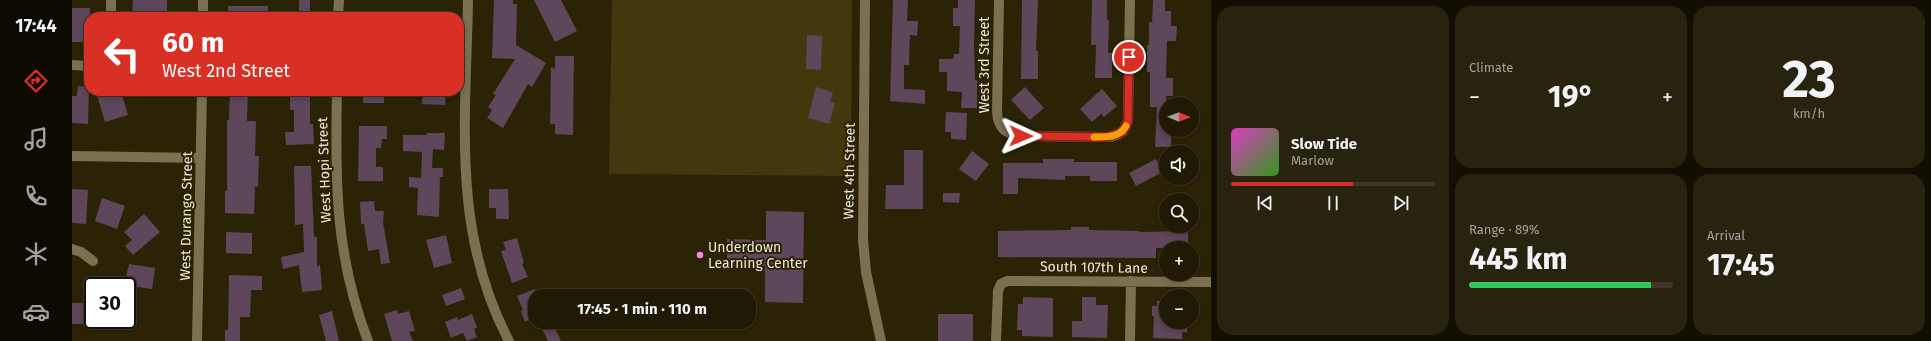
<!DOCTYPE html>
<meta charset="utf-8">
<style>
:root{--surface:#201a04;--page:#28230e;--text:#f1f3f6;--muted:#a2a19a;--line:#3d3826;--accent:#d93025}
body{margin:0;font-family:"Fira Sans",sans-serif;background:var(--page);color:var(--text);height:100vh;display:flex;flex-direction:column;font-size:15px;white-space:nowrap}
*{box-sizing:border-box;margin:0}
p{font-size:13px;color:var(--muted)}
.icon{flex:none;width:22px;height:22px;fill:none;stroke:currentColor;stroke-width:2;stroke-linecap:round;stroke-linejoin:round}
.map{position:relative;flex:1;overflow:hidden}
.panel{display:flex;flex-direction:column;gap:6px;padding:6px;background:#120e02;width:720px}
.panel>*{flex:none}
.hud{position:absolute;left:12px;top:12px;width:380px;height:84px;border-radius:16px;box-shadow:0 2px 6px #0003,0 0 0 1px var(--line);background:#d93025;color:#fff;overflow:hidden}
.needle{width:26px;rotate:91deg}
.tools{position:absolute;left:1087px;top:97px;display:grid;gap:8px}
.tools a{display:grid;place-items:center;width:40px;height:40px;border-radius:50%;background:var(--surface);box-shadow:0 2px 6px #0003,0 0 0 1px var(--line);font-size:20px}
.speed{position:absolute;left:12px;top:277px;display:flex;gap:8px;font-size:20px;font-weight:700;text-align:center}
.speed>*{display:grid;place-content:center;width:52px;height:52px;border-radius:50%;background:var(--surface);box-shadow:0 2px 6px #0003,0 0 0 1px var(--line);line-height:1}
.speed .limit{border:2px solid #111;border-radius:6px;background:#fff;color:#111}
.pin{position:absolute;display:grid;place-items:center;width:34px;height:34px;color:#fff;margin:-17px;border:2px solid #fff;border-radius:50%;box-shadow:0 1px 4px #0007}
.me{position:absolute;width:44px;margin:-22px;rotate:91deg;stroke-linejoin:round;filter:drop-shadow(0 0 3px #0008)}
.turn{display:flex;align-items:center;gap:14px;height:84px;padding:0 12px;font-size:18px}
.turn .icon{width:52px;height:52px;stroke-width:2.5}
.turn b{display:block;font-size:28px;line-height:34px}
.big{font-size:30px;font-weight:700;line-height:1.1}
.panel .widget{flex:1;display:flex;flex-direction:column;justify-content:center;gap:6px;min-width:0;padding:0 14px;border-radius:16px;background:var(--page)}
.panel .dial{align-items:center;gap:0}
.dial b{font-size:52px;line-height:1}
.song{display:flex;align-items:center;gap:12px}
.cover{width:48px;height:48px;border-radius:6px;background:linear-gradient(135deg,hsl(310 70% 55%),hsl(110 70% 35%))}
.played{height:4px;border-radius:2px;background:linear-gradient(90deg,var(--accent) 60%,var(--line) 60%)}
.keys{display:flex;justify-content:space-around;direction:ltr}
.heat{display:flex;justify-content:space-between;align-items:center;font-size:22px;direction:ltr}
.charge{height:6px;border-radius:3px;background:linear-gradient(90deg,#34c759 89%,var(--line) 0)}
.panel .tiles{flex:1;display:grid;gap:6px;grid-template-columns:repeat(3,1fr)}
.widget:first-child{grid-row:span 2}
.trip{position:absolute;left:456px;top:289px;width:228px;height:40px;border-radius:16px;background:var(--surface);box-shadow:0 2px 6px #0003,0 0 0 1px var(--line);font-weight:700;line-height:40px;text-align:center}
main{display:flex;flex:1;min-height:0}
.dock{display:flex;flex-direction:column;width:72px;justify-content:space-around;align-items:center;background:#0d0a02;color:var(--muted)}
.dock .icon{width:28px;height:28px}
.dock .active{color:var(--accent)}
.dock b{font-size:18px;color:var(--text)}
.map>svg:first-child{display:block}
.green{fill:#43380d}
.building{fill:#5e465b}
.lines{fill:none;stroke-linecap:round;stroke-linejoin:round}
.minor{stroke:#7b7151;stroke-width:10}
.route-casing{stroke:#8d1f18;stroke-width:10}
.route{stroke:#d93025;stroke-width:7}
.slow{stroke:#f59e0b;stroke-width:7}
.poi-dot{fill:#f688ed;stroke:#2b2306;stroke-width:1.5}
.labels{text-anchor:middle;stroke-width:4;stroke-linejoin:round;paint-order:stroke}
.street-label{font-size:14px;fill:#ede9d8;stroke:#2b2306}
.poi-label{font-size:14px;fill:#ede9d8;stroke:#2b2306;text-anchor:start}
</style>
<main>
<nav class="dock">
<b>17:44</b>
<svg class="icon active" aria-label="directions" viewBox="0 0 24 24"><path d="M12 3l9 9-9 9-9-9zM9 14v-3h6M13 9l2 2-2 2"/></svg>
<svg class="icon" aria-label="music" viewBox="0 0 24 24"><path d="M9 18V5l10-2v13"/><circle cx="6" cy="18" r="3"/><circle cx="16" cy="16" r="3"/></svg>
<svg class="icon" aria-label="phone" viewBox="0 0 24 24"><path d="M5 4h4l2 5-3 2q2 4 5 5l2-3 5 2v4C11 20 4 13 5 4z"/></svg>
<svg class="icon" aria-label="climate" viewBox="0 0 24 24"><path d="M12 3v18M4 7l16 10M4 17L20 7"/></svg>
<svg class="icon" aria-label="car" viewBox="0 0 24 24"><path d="M5 17H2v-5l4-1 3-4h7l3 4 3 1v5h-3M9 17h6M6 11h13"/><circle cx="7" cy="17" r="2"/><circle cx="17" cy="17" r="2"/></svg>
</nav>
<div class="map">
<svg width="1139" height="341" viewBox="0 0 1139 341">
<rect width="100%" height="100%" fill="#2b2306"/>
<path class="green" d="M540,0h240l-1,176 -242,-2z"/>
<path class="building" d="M61,0h34v17h-35z
M227,0h11v17h-11z
M422,0h19v4h4l-1,41 30,18 -14,24 -4,-3 -25,44 -16,-10 5,-8 -4,-3 8,-12 -3,-1 22,-35 -23,-1z
M462,0h27l16,31 -22,11z
M821,0h15l-1,21h11l-1,15 -7,-1 -1,30h-5v24l21,1v14l-35,-3z
M886,0h17l-1,43 1,37h2v28h-16l1,-16 -15,-1v-19h-8v-13h14l1,-5h5l1,-28h-7v-18h5z
M950,0h16l-2,51h2v28h-17z
M1020,0h15v20h2l-1,33h4v25h-17l1,-33h-5z
M1081,0h12v11h6v15h6l-1,15h-9l-1,37h7v18h-7v34h5v17h-16l2,-40h-7v-35h-3v-27h2v-23h3z
M156,6h40v11h-40z
M0,8h18l-1,28h-3l-1,6h-13z
M735,35l15,1 -1,34 -15,-1z
M483,56h19l-1,79 -18,-1v-10h-5l1,-57 4,2z
M6,86l11,1 -1,37 -16,-1v-27h5z
M744,87l17,5 -3,10 5,1 -6,21 -21,-6z
M953,87l19,21 -14,12 -19,-20z
M1030,89l15,17 -13,11 -3,-3 -9,8 -12,-13z
M38,91h11l7,24 -23,7 -8,-27z
M158,91h18l-1,30h9l-1,35h4l-1,31 -3,-1 -1,28 -29,-1v-22h2v-71h2z
M291,91h21v12h-21z
M351,91h23l-1,14 -23,-1z
M218,96h20v28h3l1,20 -28,1 -1,-13h9v-22h-4z
M874,112l21,1 -1,27 -15,-1v-7h-6z
M287,126h28v13h-5l-1,9h-5v19h7v14h-25z
M355,133h18l-1,17 -11,-1 -1,19h11v9h-3l-1,40 -22,-2 1,-27 -9,-1v-10l12,1 1,-26 -19,-1v-16h24z
M832,150h19v59h-38l1,-24h18z
M900,151l17,13 -13,17 -17,-12z
M971,159h31v3h43v19h-27v-5h-25v4l-47,-2v16h-15v-31h40z
M1084,159l7,13 -27,14 -7,-13z
M222,166h17l3,71h3v29l3,-1 2,25 -20,2 -3,-27 -16,4 -2,-12 23,-5 -1,-28 -8,1z
M0,189l16,1 -2,34 -14,-1z
M417,189h19l1,30h-13v-11h-7z
M871,193h17l-1,10 -16,-1z
M30,198l23,8 -8,23 -22,-8z
M302,201l1,10h9l-1,11 7,41 -9,1 -2,-15 -11,2 -4,-27h-3l-1,-22z
M694,211l38,1 -1,91 -38,-1v-36h-38v-27l39,1z
M72,214l16,18 -27,23 -8,-9 7,-6 -8,-8z
M999,227h18v3l50,1v1l49,-1v17h-32v10l-158,-1v-26l73,-1z
M154,232l26,1v21l-26,-1z
M374,235l6,28 -18,5 -8,-28z
M445,238l7,25 -2,1 6,13 -16,6 -11,-32 5,-1 -3,-8z
M57,264l26,4 -3,21 -28,-4z
M157,275l33,1v14h-11l-1,27h-10v24h-15v-11h3z
M389,288l4,11 -19,7 -4,-11z
M463,289v28l-10,5 -4,-11 2,-1 -6,-14z
M951,297l30,1v39l-31,-1v-6h-5l1,-26h5z
M1010,297h14v8h12l-1,33 -35,-1v-16h10z
M1085,301h9v21h21v10h-5v7l-29,-1 1,-22h-2v-10h5z
M0,303h14v21h-14z
M325,310l1,4 11,-3 6,20 -6,1 4,9h-21l-8,-27z
M260,311l7,30h-13l-7,-26z
M400,314l5,13 -3,2 3,8 -10,4 -4,-8 -12,5 -6,-16 12,-5 1,3z
M866,314h35v27h-35z
M467,322h13l9,19h-13z"/>
<g class="lines">
<path class="minor" d="M396,0c-2,119 -17,231 41,341
M793,0l-2,240 3,32 15,69
M927,0l-2,112c1,16 8,22 24,24l86,1c11,-1 17,-4 21,-16l2,-121
M39,17v-17
M131,17v-17
M266,17l1,-17
M0,65l17,1
M265,91c-2,89 -2,165 31,250
M0,156l129,2
M0,249l9,3 12,9
M125,341l5,-250
M924,341l2,-50 3,-7 6,-3 204,1
M1058,341l1,-60"/>
</g>
<g class="lines">
<defs>
<path id="route" d="M949,136l86,1 16,-5 5,-11 1,-64"/>
</defs>
<use href="#route" class="route-casing"/>
<use href="#route" class="route"/>
<path class="slow" d="M1022,137c13,0 25,1 32,-11"/>
</g>
<circle class="poi-dot" cx="628" cy="255" r="4"/>
<g class="labels">
<g class="street-label">
<text transform="translate(912 65) rotate(-90)" y="5">West 3rd Street</text>
<text transform="translate(252 170) rotate(-92)" y="5">West Hopi Street</text>
<text transform="translate(777 171) rotate(-89)" y="5">West 4th Street</text>
<text transform="translate(114 216) rotate(-89)" y="5">West Durango Street</text>
<text transform="translate(1022 267) rotate(1)" y="5">South 107th Lane</text>
</g>
<g class="poi-label">
<text x="636" y="252">Underdown<tspan x="636" dy="16">Learning Center</tspan></text>
</g>
</g>
</svg>
<div class="tools">
<a><svg class="needle" viewBox="-14 -14 28 28"><path d="M0-13l5 13h-10z" fill="#e53935"/><path d="M0 13l5-13h-10z" fill="#a2a19a"/></svg></a>
<a><svg class="icon" aria-label="sound" viewBox="0 0 24 24"><path d="M4 9h4l5-4v14l-5-4H4zM17 9q2 3 0 6"/></svg></a>
<a><svg class="icon" aria-label="search" viewBox="0 0 24 24"><circle cx="10" cy="10" r="6"/><path d="M15 15l6 6"/></svg></a>
<a>+</a>
<a>−</a>
</div>
<div class="speed"><div class="limit">30</div></div>
<div class="pin" style="left:1057px;top:57px;background:#d93025"><svg class="icon" aria-label="arrive" viewBox="0 0 24 24"><path d="M6 21V4h12l-3 4 3 4H6"/></svg></div>
<svg class="me" style="left:949px;top:136px" viewBox="-20 -20 40 40"><path d="M0-17L14 15 0 8-14 15z" fill="#d93025" stroke="#fff" stroke-width="4"/></svg>
<div class="trip">17:45 · 1 min · 110 m</div>
<div class="hud">
<div class="turn"><svg class="icon" aria-label="left" viewBox="0 0 24 24"><path d="M17 20v-9H6M10 6l-5 5 5 5"/></svg><div><b>60 m</b>West 2nd Street</div></div>
</div>
</div>
<section class="panel">
<div class="tiles">
<div class="widget">
<div class="song"><i class="cover"></i><div><b>Slow Tide</b><p>Marlow</p></div></div>
<div class="played"></div>
<div class="keys"><svg class="icon" aria-label="previous" viewBox="0 0 24 24"><path d="M18 5L8 12l10 7zM5 5v14"/></svg><svg class="icon" aria-label="pause" viewBox="0 0 24 24"><path d="M8 5v14M16 5v14"/></svg><svg class="icon" aria-label="next" viewBox="0 0 24 24"><path d="M6 5l10 7-10 7zM19 5v14"/></svg></div>
</div>
<div class="widget"><p>Climate</p>
<div class="heat"><a>−</a><b class="big">19°</b><a>+</a></div>
</div>
<div class="widget dial"><b>23</b><p>km/h</p></div>
<div class="widget"><p>Range · 89%</p><b class="big">445 km</b><div class="charge"></div></div>
<div class="widget"><p>Arrival</p><b class="big">17:45</b></div>
</div>
</section>
</main>
